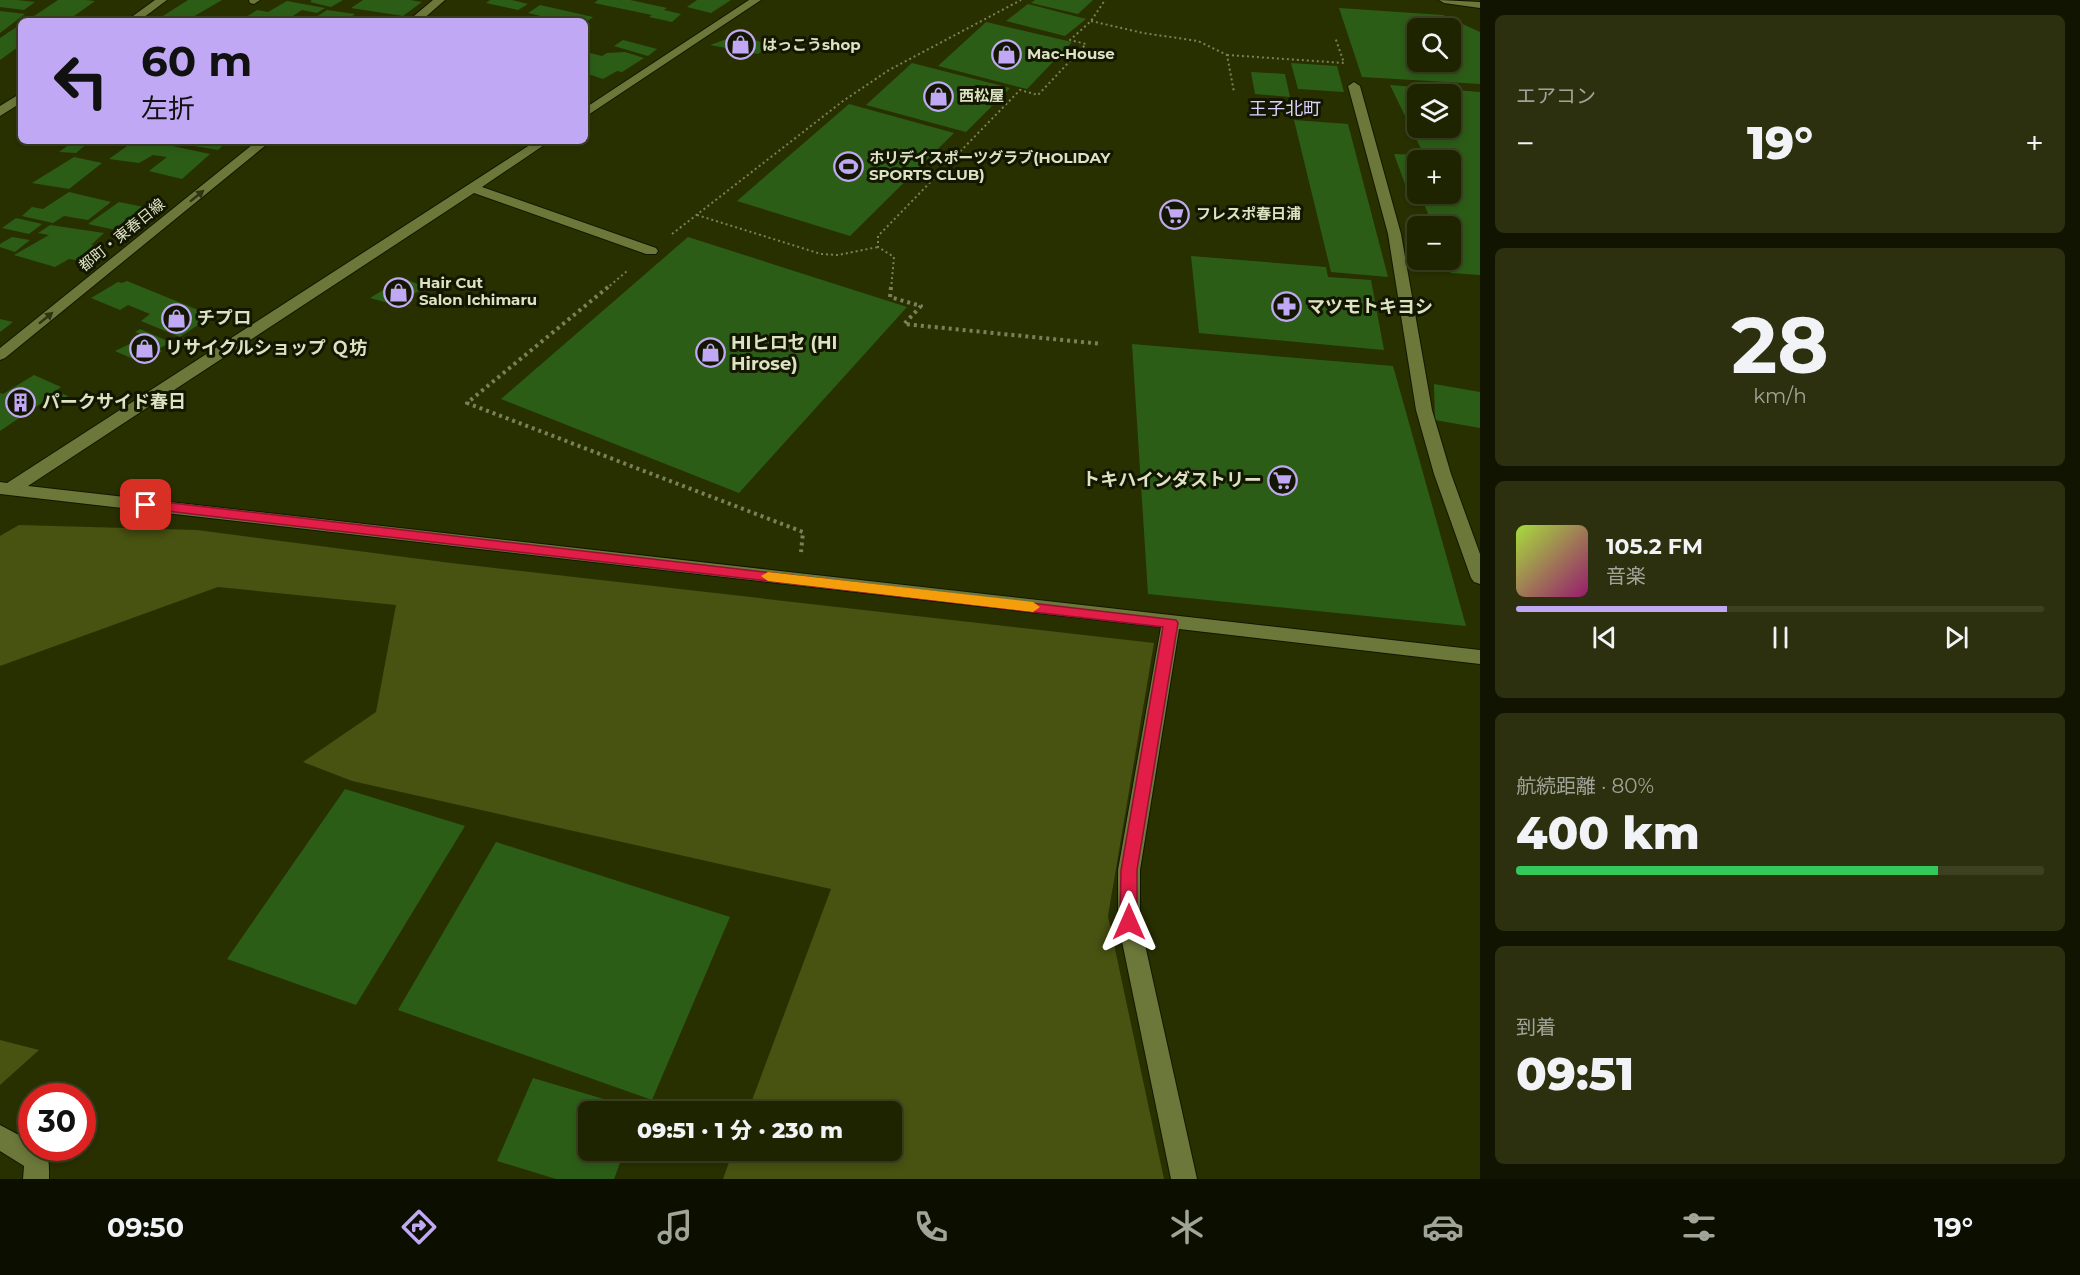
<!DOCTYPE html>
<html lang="ja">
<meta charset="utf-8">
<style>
:root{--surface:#1f2400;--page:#2c300f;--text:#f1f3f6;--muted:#a1a499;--line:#3c4122;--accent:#c0a8f4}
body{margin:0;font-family:Montserrat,"Noto Sans JP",sans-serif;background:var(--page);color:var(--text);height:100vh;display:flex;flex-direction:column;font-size:22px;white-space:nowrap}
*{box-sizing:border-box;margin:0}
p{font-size:20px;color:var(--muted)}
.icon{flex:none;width:33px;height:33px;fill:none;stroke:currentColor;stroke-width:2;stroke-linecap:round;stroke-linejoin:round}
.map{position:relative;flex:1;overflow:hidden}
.details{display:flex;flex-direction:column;gap:15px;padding:15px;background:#111400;width:600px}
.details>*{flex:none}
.hud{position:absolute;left:18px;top:18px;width:570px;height:126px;border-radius:9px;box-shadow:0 3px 9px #0003,0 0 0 2px var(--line);background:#c0a8f4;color:#111;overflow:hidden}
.buttons{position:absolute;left:1407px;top:18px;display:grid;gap:12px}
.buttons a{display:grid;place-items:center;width:54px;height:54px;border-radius:9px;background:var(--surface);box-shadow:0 3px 9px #0003,0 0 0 2px var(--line);font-size:30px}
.speed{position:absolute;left:18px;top:1083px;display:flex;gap:12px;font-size:30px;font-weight:700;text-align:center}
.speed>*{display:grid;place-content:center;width:78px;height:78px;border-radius:50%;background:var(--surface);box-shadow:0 3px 9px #0003,0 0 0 2px var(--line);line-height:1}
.speed .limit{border:9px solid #d22;background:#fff;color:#111}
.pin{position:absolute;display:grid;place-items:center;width:51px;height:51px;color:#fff;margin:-26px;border-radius:12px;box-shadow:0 3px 9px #0006}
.me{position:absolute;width:66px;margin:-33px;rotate:0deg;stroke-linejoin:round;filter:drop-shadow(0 0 4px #0008)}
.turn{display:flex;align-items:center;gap:21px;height:126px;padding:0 24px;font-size:27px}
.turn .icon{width:78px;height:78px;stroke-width:2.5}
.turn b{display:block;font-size:42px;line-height:51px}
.big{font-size:45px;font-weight:800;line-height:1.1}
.details .tile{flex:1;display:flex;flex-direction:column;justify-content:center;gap:9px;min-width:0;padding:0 21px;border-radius:9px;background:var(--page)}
.details .dial{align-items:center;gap:0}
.dial b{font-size:78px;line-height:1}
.song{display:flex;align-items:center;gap:18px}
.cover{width:72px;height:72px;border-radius:9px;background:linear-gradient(135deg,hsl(80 70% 55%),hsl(320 70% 35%))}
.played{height:6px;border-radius:3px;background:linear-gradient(90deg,var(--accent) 40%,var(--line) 40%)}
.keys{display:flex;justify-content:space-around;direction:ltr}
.heat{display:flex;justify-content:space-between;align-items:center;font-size:33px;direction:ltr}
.charge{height:9px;border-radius:4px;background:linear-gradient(90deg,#34c759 80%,var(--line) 0)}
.trip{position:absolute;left:578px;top:1101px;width:324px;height:60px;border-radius:9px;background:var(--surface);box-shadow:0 3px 9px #0003,0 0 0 2px var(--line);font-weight:800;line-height:60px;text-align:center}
.tabs{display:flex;height:96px;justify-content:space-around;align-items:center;background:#0c0e00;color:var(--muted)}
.tabs .icon{width:42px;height:42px}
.tabs .current{color:var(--accent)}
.tabs b{font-size:27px;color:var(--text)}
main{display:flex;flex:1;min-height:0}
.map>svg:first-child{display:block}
.green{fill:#485211}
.building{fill:#2c5d17;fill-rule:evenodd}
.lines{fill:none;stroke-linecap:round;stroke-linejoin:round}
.minor-casing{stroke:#131700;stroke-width:2}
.path-far1{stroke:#7a8158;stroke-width:2;stroke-dasharray:2 3;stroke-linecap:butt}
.path{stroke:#7a8158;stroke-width:4;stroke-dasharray:3 4;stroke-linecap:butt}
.minor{fill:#6c773a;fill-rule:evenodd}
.oneway{fill:#2e3412}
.route{fill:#e11d48;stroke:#92132f;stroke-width:1.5}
.slow{fill:#f59e0b}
.labels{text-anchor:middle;stroke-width:6;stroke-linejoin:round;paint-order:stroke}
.far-poi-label{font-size:15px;font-weight:bold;fill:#dce3c3;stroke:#131701;text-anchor:start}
.far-street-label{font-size:15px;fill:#dce3c3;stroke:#131701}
.far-quarter-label{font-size:18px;fill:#ded2fd;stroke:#131701}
.poi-label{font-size:18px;font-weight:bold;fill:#dce3c3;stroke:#131701;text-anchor:start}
</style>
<main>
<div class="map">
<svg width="1480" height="1179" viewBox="0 0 1480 1179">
<rect width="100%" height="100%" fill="#293000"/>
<path class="green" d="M19,525l178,5 254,33 703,80 -46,273 56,263h-441l10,-28 158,-1v-38l-143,-1 83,-222 -479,-108 -49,-19 73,-50 20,-107 -178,-18 -218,79v-130z
M0,1040l39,10 -39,35z"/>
<path class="building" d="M0,0h17l18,2 -11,8 -24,-3z
M58,0h28l9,1 -28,20 -36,-3z
M188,0h34l-36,21h-31z
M312,0h31l-12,7 -21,-5z
M363,0h47l12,2 -19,14 -52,-8z
M490,0h22l16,4 -10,6 -32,-7z
M598,0h32l37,8 -3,2 17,4 -9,8 -23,-5 3,-2 -58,-12z
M697,0h34l-20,13 -24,-6z
M1035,0h58l-15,14 -47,-11z
M287,1l38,7 -8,5 -15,-3 -17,11h-20l-19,-4 11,-7 11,2z
M1028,4l58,15 -21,17 -59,-15z
M540,5l53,12 -8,6v-2h-24l-33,-8z
M1339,8l104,7 37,17v52l-118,-7zM1418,28h32v34h-32z
M327,10l28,4 -9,7h-36z
M0,11l25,3 -25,19z
M372,16l23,4v1h-29z
M986,22l86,20 -45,47 -89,-23z
M21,24v21l-21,15v-22z
M738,35l33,10 -13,9 -48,-9z
M623,40l34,9 -9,7 -34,-10z
M625,52l19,6 -22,14 -5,-1 -14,8 -15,-5 -3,2v-20l5,-3 12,3 5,-3z
M912,63l98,25 -44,44 -100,-27z
M1291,63l46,3 7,26 -46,-3z
M1251,72l34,2 5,23 -35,-3z
M1390,85l90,7v183l-29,-2 -5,-13h4v-34h-17l-13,-32h30v-34h-32v24h-13l-11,-30 30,1zM1418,94h32v34h-32z
M849,104l105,29 -104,103 -113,-35z
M1294,120l54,4 40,153 -57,-5z
M74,141h16l-14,12 -17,-1z
M134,141h15l61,13 -28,25 -33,-8 18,-14 -14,-2 -14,8 -30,-4z
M186,141h42l-10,9 -36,-6z
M74,157l28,6 -33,26 -37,-6z
M69,192l42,10 -23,18 -24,-4 -11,7 -31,-7 10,-9 11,2z
M119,202l35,7 -29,23 -37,-8z
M16,218l26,6 -13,10 -27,-6z
M50,225l54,8 -13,12 6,1 -21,14 -7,-1 -14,8 -41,-12 35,-20 -11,-2z
M12,237l18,3 -15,12 -15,-5v-3z
M688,237l219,70 -168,186 -238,-94z
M1191,256l135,11 2,10 43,3 13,70 -185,-17z
M403,278l22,9 -29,18 -26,-7z
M127,281l81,33 -8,6 4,1 -24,16 -39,-16 9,-7 -22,-9 -8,5 -29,-12 27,-16 4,1z
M0,319l13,3 -13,10z
M140,329l30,13 -11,7 3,2 -22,11 -25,-11 25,-12 -4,-2 4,-3 -5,-2z
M1132,344l261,22 73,260 -318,-32z
M34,375l27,12 -5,4 12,5 -13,9 -9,-5 -46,31v-38l3,1z
M1434,384l46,8v36l-45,-8z
M345,789l120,37 -109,179 -129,-46z
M496,842l234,75 -78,183 -254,-90z
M533,1078l111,33 -56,1v38h37l-11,29h-58l-59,-18z"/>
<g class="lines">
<defs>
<path id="minor" d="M155,0h12l-28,21h-13z
M249,0h11l-6,4 -4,-1z
M433,0h12l-24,21h-13z
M749,0h12l-176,117v-9z
M1439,0l41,2v6l-36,-5z
M1354,82l6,4 41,148 31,176 19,64 29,80v30l-6,-2 -3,-4 -37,-104 -18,-64 -28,-176 -40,-148z
M21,93v10l-21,13v-10z
M257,141h14l-266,217 -5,2v-12z
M536,141h14l-68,46 174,61 2,3 -2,3h-10l-172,-61 -446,293 1452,164v14l-301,-35 -39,241v52l57,257h-26l-53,-257v-52l43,-243 -1161,-133v-12l7,1z
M0,1125l32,17v6c19,0 17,15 17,31h-26l1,-13 -24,-15z"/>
</defs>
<use href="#minor" class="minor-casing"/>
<path class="path-far1" d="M1091,21l52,12 55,8 29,14 7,37
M1227,55l117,8 -9,-26
M697,215l124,39 17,1 40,-8
M672,234l171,-133 46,-31 132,-70
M606,289l21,-18
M891,289l3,-32 -16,-10v-11l142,-146 18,5 48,-51 -16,-4 21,-19 14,-21"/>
<path class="path" d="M608,287l-141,116 336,129 -2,20
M891,287l-1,10 31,9 -17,18 198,20"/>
<use href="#minor" class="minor"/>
</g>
<defs><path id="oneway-solid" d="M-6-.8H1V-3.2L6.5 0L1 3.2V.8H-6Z" transform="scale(1.5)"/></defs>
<g class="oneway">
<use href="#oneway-solid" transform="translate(197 196) rotate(-39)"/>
<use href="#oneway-solid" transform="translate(46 318) rotate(-39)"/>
</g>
<path class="route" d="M146,500l1030,120 2,3 -41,247v52l-2,5 -6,3 -6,-3 -3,-5 1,-52 42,-243 -1022,-119 -1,-3z"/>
<path class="slow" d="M768,572l265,30 7,5 -7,5 -265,-31 -7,-5z"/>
<defs>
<symbol id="shop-ring" viewBox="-11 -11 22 22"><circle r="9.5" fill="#131701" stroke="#c0a8f4" stroke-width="1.5"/><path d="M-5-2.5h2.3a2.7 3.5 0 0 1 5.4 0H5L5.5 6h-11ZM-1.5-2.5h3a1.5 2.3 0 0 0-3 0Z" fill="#c0a8f4"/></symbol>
<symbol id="stadium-ring" viewBox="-11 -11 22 22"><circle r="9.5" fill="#131701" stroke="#c0a8f4" stroke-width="1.5"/><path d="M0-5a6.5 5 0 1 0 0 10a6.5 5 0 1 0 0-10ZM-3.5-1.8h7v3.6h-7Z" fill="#c0a8f4"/></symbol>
<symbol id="supermarket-ring" viewBox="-11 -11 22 22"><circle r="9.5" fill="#131701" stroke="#c0a8f4" stroke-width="1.5"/><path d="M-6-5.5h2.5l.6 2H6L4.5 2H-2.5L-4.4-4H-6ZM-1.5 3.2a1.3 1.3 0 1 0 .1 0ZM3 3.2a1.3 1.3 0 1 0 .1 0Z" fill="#c0a8f4"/></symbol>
<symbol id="pharmacy-ring" viewBox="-11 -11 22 22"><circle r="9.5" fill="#131701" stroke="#c0a8f4" stroke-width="1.5"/><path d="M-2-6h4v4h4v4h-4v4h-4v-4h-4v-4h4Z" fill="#c0a8f4"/></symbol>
<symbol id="building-ring" viewBox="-11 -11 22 22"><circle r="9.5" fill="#131701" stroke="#c0a8f4" stroke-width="1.5"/><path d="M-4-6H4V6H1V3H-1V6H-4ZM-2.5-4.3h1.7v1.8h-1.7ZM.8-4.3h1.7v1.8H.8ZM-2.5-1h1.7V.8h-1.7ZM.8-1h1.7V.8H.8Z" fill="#c0a8f4"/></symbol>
</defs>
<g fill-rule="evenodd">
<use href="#shop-ring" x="724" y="28" width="33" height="33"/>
<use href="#shop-ring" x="990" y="38" width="33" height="33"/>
<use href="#shop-ring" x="922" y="80" width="33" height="33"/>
<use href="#stadium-ring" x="832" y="150" width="33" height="33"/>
<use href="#supermarket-ring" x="1158" y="198" width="33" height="33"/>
<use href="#shop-ring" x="382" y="276" width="33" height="33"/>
<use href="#pharmacy-ring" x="1270" y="290" width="33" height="33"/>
<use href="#shop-ring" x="160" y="302" width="33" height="33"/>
<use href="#shop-ring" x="128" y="332" width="33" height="33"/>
<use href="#shop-ring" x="694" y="336" width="33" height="33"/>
<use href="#building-ring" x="4" y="386" width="33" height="33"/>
<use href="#supermarket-ring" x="1266" y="464" width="33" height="33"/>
</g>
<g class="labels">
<g class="far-poi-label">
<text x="762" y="50">はっこうshop</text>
<text x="1027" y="59">Mac-House</text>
<text x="959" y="101">西松屋</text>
<text x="869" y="163">ホリデイスポーツグラブ(HOLIDAY<tspan x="869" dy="17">SPORTS CLUB)</tspan></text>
<text x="1196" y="219">フレスポ春日浦</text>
<text x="419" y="288">Hair Cut<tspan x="419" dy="17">Salon Ichimaru</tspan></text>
</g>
<g class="far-street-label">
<text transform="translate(122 235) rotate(-39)" y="5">都町・東春日線</text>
</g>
<g class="far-quarter-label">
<text x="1285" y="115">王子北町</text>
</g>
<g class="poi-label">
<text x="1307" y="313">マツモトキヨシ</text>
<text x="197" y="324">チプロ</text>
<text x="731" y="349">HIヒロセ (HI<tspan x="731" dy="21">Hirose)</tspan></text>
<text x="165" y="354">リサイクルショップ Ｑ坊</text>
<text x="42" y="408">パークサイド春日</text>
<text x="1262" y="486" text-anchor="end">トキハインダストリー</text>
</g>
</g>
</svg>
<div class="buttons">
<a><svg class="icon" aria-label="search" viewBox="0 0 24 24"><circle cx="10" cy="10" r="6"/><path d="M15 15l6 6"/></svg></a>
<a><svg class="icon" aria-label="layers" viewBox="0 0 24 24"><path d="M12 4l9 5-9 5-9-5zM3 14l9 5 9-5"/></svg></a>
<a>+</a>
<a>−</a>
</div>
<div class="speed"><div class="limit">30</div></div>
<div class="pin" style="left:146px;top:505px;background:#d93025"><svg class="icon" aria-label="arrive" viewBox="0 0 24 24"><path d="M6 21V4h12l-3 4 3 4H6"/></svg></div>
<svg class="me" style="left:1129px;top:922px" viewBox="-20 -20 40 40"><path d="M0-17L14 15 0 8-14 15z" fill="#e11d48" stroke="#fff" stroke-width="4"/></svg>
<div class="trip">09:51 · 1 分 · 230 m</div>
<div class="hud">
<div class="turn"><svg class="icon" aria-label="left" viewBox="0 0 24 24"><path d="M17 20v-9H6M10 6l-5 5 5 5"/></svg><div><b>60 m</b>左折</div></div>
</div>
</div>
<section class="details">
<div class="tile"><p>エアコン</p>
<div class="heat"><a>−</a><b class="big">19°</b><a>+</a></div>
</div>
<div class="tile dial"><b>28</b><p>km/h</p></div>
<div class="tile">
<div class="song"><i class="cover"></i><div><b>105.2 FM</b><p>音楽</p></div></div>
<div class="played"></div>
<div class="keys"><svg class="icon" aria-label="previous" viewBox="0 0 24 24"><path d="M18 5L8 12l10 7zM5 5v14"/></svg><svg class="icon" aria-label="pause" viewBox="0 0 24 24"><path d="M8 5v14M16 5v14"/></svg><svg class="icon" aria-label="next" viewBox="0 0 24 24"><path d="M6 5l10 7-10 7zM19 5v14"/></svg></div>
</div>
<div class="tile"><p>航続距離 · 80%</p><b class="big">400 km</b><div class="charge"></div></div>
<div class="tile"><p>到着</p><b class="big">09:51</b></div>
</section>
</main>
<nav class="tabs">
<b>09:50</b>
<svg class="icon current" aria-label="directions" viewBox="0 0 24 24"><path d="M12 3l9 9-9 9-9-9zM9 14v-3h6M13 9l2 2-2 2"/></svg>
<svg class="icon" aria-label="music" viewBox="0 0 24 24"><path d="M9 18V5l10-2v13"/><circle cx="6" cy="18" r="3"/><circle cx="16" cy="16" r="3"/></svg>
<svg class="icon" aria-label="phone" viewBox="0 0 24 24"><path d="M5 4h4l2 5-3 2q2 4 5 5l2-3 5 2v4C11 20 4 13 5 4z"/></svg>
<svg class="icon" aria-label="climate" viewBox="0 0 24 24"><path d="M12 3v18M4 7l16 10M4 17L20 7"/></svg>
<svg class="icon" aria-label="car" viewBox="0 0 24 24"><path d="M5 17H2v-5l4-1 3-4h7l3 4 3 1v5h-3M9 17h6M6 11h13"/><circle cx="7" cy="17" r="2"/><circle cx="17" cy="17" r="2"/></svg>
<svg class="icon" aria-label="filters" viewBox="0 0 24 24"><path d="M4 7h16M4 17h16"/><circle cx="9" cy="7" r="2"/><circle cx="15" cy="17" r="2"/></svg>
<b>19°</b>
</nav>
